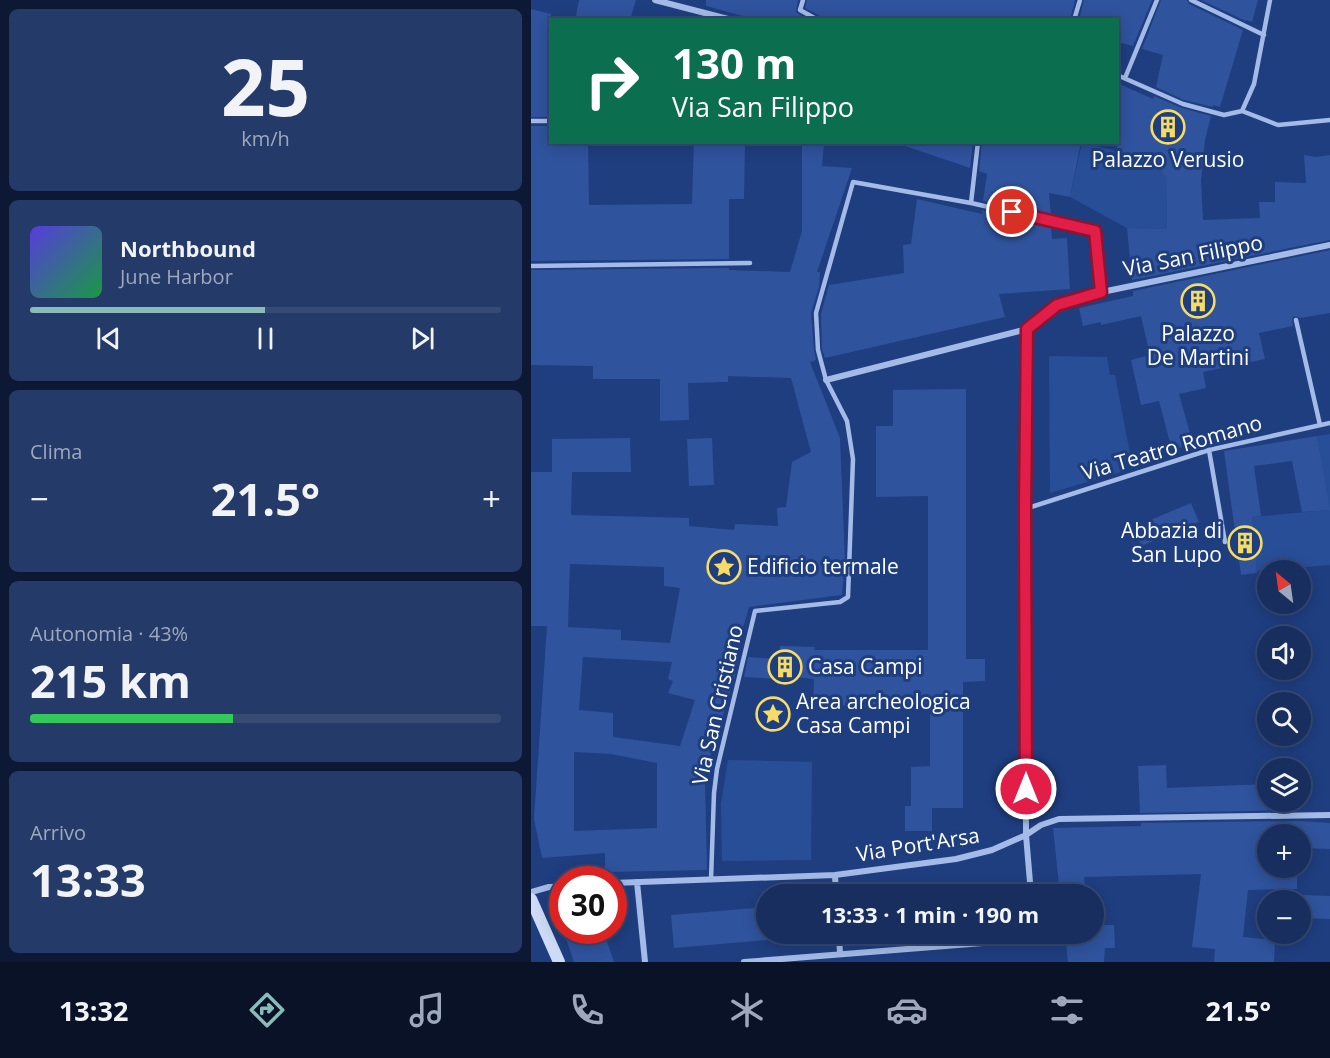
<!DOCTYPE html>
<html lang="it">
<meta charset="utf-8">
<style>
:root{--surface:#172e5f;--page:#243a68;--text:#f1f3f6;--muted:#9ea8bd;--line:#364a74;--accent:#8bbbb9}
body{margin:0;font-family:"Open Sans",sans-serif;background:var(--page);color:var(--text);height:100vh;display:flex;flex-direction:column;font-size:22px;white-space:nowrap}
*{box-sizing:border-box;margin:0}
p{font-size:20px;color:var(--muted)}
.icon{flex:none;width:33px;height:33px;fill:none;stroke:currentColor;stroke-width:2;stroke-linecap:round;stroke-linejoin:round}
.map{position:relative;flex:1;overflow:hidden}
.details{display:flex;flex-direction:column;gap:9px;padding:9px;background:#0d1934;width:531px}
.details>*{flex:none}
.top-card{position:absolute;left:18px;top:18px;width:570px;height:126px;border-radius:0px;box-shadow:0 3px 15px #0003,0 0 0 2px var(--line);background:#0b6e4f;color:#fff;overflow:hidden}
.needle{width:39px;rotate:331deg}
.buttons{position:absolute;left:726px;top:560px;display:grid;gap:12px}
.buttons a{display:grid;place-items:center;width:54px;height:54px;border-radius:50%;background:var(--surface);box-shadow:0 3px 15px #0003,0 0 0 2px var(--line);font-size:30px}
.speed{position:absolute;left:18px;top:866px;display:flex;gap:12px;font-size:30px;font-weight:700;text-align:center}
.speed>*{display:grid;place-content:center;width:78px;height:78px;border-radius:50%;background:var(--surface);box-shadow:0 3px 15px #0003,0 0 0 2px var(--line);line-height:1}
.speed .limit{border:9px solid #d22;background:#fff;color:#111}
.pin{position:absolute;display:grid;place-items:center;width:51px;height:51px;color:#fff;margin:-26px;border:3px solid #fff;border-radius:50%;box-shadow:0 2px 6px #0007}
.me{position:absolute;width:66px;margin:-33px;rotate:0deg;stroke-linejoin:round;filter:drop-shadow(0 0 4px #0008)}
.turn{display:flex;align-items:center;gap:21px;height:126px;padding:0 24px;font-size:27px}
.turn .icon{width:78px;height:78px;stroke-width:2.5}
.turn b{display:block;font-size:42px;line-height:51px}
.big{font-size:45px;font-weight:700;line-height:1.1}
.details .tile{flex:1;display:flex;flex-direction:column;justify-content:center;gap:9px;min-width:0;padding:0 21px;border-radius:9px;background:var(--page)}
.details .dial{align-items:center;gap:0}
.dial b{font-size:78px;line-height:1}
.song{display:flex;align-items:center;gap:18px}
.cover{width:72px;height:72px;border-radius:9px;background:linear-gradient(135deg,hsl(250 70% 55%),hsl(140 70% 35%))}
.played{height:6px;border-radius:3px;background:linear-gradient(90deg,var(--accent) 50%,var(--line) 50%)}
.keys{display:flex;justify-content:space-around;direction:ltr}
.heat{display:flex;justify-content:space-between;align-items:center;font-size:33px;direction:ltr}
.charge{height:9px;border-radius:4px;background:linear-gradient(90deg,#34c759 43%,var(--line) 0)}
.trip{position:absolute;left:225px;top:884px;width:348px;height:60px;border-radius:30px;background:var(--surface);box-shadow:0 3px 15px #0003,0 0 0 2px var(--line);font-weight:700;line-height:60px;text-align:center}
.tabs{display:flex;height:96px;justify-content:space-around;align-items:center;background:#091226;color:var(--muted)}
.tabs .icon{width:42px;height:42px}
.tabs .current{color:var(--accent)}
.tabs b{font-size:27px;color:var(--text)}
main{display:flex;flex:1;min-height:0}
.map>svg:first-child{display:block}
.green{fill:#294e98}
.building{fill:#2f539d;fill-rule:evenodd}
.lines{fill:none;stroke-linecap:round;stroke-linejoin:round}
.lane{stroke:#a4bbe8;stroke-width:4.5}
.street{stroke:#a4bbe8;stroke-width:6}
.secondary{stroke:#cedbf6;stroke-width:12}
.route-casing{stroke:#92132f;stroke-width:15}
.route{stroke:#e11d48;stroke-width:10}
.labels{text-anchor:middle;stroke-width:6;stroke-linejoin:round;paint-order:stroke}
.poi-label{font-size:21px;fill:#fff;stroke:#1f3e7f;text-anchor:start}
.street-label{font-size:21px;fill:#fff;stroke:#1f3e7f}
</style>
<main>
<section class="details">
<div class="tile dial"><b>25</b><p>km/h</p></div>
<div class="tile">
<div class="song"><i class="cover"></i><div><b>Northbound</b><p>June Harbor</p></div></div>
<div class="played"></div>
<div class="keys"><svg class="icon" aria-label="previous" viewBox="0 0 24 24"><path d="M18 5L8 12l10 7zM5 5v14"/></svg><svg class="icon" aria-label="pause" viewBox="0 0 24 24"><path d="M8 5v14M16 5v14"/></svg><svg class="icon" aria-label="next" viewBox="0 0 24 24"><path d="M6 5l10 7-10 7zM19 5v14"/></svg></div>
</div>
<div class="tile"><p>Clima</p>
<div class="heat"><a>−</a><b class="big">21.5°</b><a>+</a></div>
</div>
<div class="tile"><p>Autonomia · 43%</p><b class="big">215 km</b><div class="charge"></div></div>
<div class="tile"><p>Arrivo</p><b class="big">13:33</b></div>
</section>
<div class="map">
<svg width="799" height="962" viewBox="0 0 799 962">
<rect width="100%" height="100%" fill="#1f3e7f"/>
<path class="green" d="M551,143l44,10 -2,4 39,7 -1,11 4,1 1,53 -40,-1 -57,-31z
M518,356l58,1 3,18h5l17,89 -13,4 2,4 -71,21z
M799,434v131l-73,6 -2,-12 -17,1 -3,-32 18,-1 -1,-10 77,-7 -12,-74z
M197,760l84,2 -1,98 -89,1 -1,-57z"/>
<path class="building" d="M48,0h57l-6,20h-55z
M175,0h92l-2,12 12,8h-66l1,-4 -37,-10z
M276,0h268l-5,20h-248l-2,-4 -15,-8z
M553,0h68l-19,46 -16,-4v-22h-38z
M630,0h26l2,4 54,26 -23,77 -7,-2v2l-29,-7 -28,-13 7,-32 -21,-6z
M670,0h57l-6,22 -6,-2v1z
M0,9l20,5v103h-20z
M586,83l36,16 1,-3 28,12 29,8 -6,24 -4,40 2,40 57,-2 -1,-16h16v-20l31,1 -2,-28 12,2 14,-2v85l-198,40 -5,-52 40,1 -1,-53 -4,-1 1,-11 -39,-7 2,-4 -9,-2z
M0,126h20v16h37l1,63 103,-1 2,-62h51l-1,57h-15v60l-198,2z
M271,142h22l-2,24 30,2 -35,104h3l-1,15 -8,26 3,37 2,10 -6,2 30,76 5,123 -3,34 -93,12 -14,50h4l-4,19 -27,89 -3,18 2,87 -102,2v-19l-63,5 -8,-39 13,-193h-16v-154h21v-33l78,-1 1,34h-59l-1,43 118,3v8l45,4 1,-6 43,2 -1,-18 9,-1 6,-45 19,-10 -20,-74 -63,-2v6l-40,1 1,37 -29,1v-42h-67v-13l-62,-1v-95l198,-2v2l61,2 12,-41zM39,564l94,3v19l16,2 -10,55 -49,-3v-10l-53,-3zM52,657l89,5 -4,17 5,2 -5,12 27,7 -15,46 -67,-9v-24l-34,-3zM43,752l37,2 46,9v65l-83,3z
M375,142h67l-3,26 -65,-22z
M451,142h99l-11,55 -21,-4 2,23 -68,-15 4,-27 -8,-3z
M386,199l65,15v-4l69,16 1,13 15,-1 3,51 -71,5 6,23 -180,41 -3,-9 -1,-35 8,-29 75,-12 -1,-28 8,-1z
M799,250v63l-30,5 -6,-2 -2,3 1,7 -34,7 6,26 -62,13 3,16 -27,6 14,50 -21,6 -13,-49 -18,4 -10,-45 19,-5 -9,-39 -40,9v-3l-18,4 -4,-18 54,-12v-5z
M435,389v270h19v22l-22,1v126h-31v23h-27v-25h6v-39l19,-1v-60l-117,-1 1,-26 -35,-4 1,-14 -2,18 -34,-2 4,-20 32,2v-13l35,1 -1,3h114v-154l-52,1v-71h17v-36z
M786,436l13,74 -28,2 -10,-51 -38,5 7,50 -9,1 5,56 -16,2 -17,-124z
M181,438l2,47 -25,1 -2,-47z
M660,503l8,19 -58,24 -7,-17 15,-6 -1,-2z
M635,765l1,23 100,-4v17h33v9l-160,3 -2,-47z
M769,821l30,2v26l-29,-1v-14h-34v33h30v22l-49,1 -5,47 32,3 -1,22h-60l1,-13 -23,-2 9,-73 -117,3 2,17h-26l-7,-66 88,-2v-3z
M770,895l29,1v23l-29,-1z
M236,907v33l-93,8 -3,-33z
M562,925h21l1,23h-10l-1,14h-36l-3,-29h28z
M32,930h40l11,32h-40z"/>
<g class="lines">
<path class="lane" d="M272,0l-3,10 18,10
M660,0l73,35
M543,20l6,-20
M586,75l66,29 41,11 18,-4
M594,78l32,-78
M711,111l12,-27 16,-84
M711,111l36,14 52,-5
M0,121h20
M440,203l7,-61
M0,266l219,-3
M765,320l24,105
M678,450l16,92
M494,509l184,-59 121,-27
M180,880l3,-87 3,-24 38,-158 85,-9 8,-5 5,-138 -6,-38 -21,-41 -8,-30 -2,-37 37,-131 118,21 124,28 7,61"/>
<path class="street" d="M124,0l73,19
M496,329l-2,180 1,326 5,59
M295,380l201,-51 30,-24 45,-13 228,-47
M304,875l1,19
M106,882l8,80
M82,883l222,-8 121,-16 36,-9 34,-15 15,-10 18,-6 271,-4
M20,887l12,-1
M0,892l18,-5
M308,933l1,21
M213,962l291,-23 -1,-6"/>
<path class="secondary" d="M0,899l28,63"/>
</g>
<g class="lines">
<defs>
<path id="route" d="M481,212l83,19 6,61 -44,13 -30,24 -2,180 1,280"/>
</defs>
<use href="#route" class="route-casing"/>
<use href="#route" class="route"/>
</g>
<defs>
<symbol id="building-ring" viewBox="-11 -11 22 22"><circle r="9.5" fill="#1f3e7f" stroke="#f6dc64" stroke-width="1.5"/><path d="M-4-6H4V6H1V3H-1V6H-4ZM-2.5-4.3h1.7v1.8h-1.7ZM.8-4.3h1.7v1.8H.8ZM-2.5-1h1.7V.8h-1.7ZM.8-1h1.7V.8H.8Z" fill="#f6dc64"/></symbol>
<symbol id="sight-ring" viewBox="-11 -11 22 22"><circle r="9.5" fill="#1f3e7f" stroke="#f6dc64" stroke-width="1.5"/><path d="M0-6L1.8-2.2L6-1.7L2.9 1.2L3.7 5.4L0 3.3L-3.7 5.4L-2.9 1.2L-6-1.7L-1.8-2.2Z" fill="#f6dc64"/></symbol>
</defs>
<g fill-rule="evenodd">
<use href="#building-ring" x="618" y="108" width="38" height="38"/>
<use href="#building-ring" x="648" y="282" width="38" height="38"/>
<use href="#building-ring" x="695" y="524" width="38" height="38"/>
<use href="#sight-ring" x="174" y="548" width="38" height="38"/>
<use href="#building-ring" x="235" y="648" width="38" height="38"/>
<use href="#sight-ring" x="223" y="695" width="38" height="38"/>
</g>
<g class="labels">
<g class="poi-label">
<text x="637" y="167" text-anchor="middle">Palazzo Verusio</text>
<text x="667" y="341" text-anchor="middle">Palazzo<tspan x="667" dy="24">De Martini</tspan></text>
<text x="691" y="538" text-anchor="end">Abbazia di<tspan x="691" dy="24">San Lupo</tspan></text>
<text x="216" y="574">Edificio termale</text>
<text x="277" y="674">Casa Campi</text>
<text x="265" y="709">Area archeologica<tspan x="265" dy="24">Casa Campi</tspan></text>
</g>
<g class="street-label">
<text transform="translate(662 256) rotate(-11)" y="7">Via San Filippo</text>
<text transform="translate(641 448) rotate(-16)" y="7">Via Teatro Romano</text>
<text transform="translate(187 705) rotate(-77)" y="7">Via San Cristiano</text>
<text transform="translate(387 845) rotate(-9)" y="7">Via Port'Arsa</text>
</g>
</g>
</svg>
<div class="buttons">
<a><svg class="needle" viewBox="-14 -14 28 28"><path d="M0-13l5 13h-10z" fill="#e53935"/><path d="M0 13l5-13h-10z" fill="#9ea8bd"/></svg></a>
<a><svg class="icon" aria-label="sound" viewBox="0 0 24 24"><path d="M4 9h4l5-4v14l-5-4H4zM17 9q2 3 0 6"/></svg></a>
<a><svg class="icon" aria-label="search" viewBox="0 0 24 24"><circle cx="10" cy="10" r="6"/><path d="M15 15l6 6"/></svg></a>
<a><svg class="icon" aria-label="layers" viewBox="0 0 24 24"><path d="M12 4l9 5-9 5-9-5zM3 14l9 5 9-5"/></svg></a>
<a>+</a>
<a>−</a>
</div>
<div class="speed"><div class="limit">30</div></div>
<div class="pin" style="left:481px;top:212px;background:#d93025"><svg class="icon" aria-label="arrive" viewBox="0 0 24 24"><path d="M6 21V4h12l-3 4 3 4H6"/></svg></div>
<svg class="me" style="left:495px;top:789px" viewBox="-20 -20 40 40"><circle r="17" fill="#e11d48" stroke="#fff" stroke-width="3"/><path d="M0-11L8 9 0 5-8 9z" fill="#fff"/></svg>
<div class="trip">13:33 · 1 min · 190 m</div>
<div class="top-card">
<div class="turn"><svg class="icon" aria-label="right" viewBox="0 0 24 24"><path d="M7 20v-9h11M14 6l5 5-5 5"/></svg><div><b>130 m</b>Via San Filippo</div></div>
</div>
</div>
</main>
<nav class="tabs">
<b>13:32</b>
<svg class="icon current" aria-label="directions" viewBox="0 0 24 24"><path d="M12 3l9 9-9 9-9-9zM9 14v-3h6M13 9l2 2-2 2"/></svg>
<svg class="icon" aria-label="music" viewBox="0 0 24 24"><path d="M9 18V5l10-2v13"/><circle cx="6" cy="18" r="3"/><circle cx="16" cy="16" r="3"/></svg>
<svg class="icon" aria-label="phone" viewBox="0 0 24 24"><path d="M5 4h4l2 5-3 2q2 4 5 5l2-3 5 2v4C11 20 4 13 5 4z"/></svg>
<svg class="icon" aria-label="climate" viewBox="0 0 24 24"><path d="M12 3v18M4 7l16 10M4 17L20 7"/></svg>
<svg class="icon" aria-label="car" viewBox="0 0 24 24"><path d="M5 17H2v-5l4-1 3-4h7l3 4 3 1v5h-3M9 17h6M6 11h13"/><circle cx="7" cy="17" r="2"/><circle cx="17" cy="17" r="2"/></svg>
<svg class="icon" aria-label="filters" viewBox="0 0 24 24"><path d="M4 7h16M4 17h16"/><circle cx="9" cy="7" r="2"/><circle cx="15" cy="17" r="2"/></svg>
<b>21.5°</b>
</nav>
